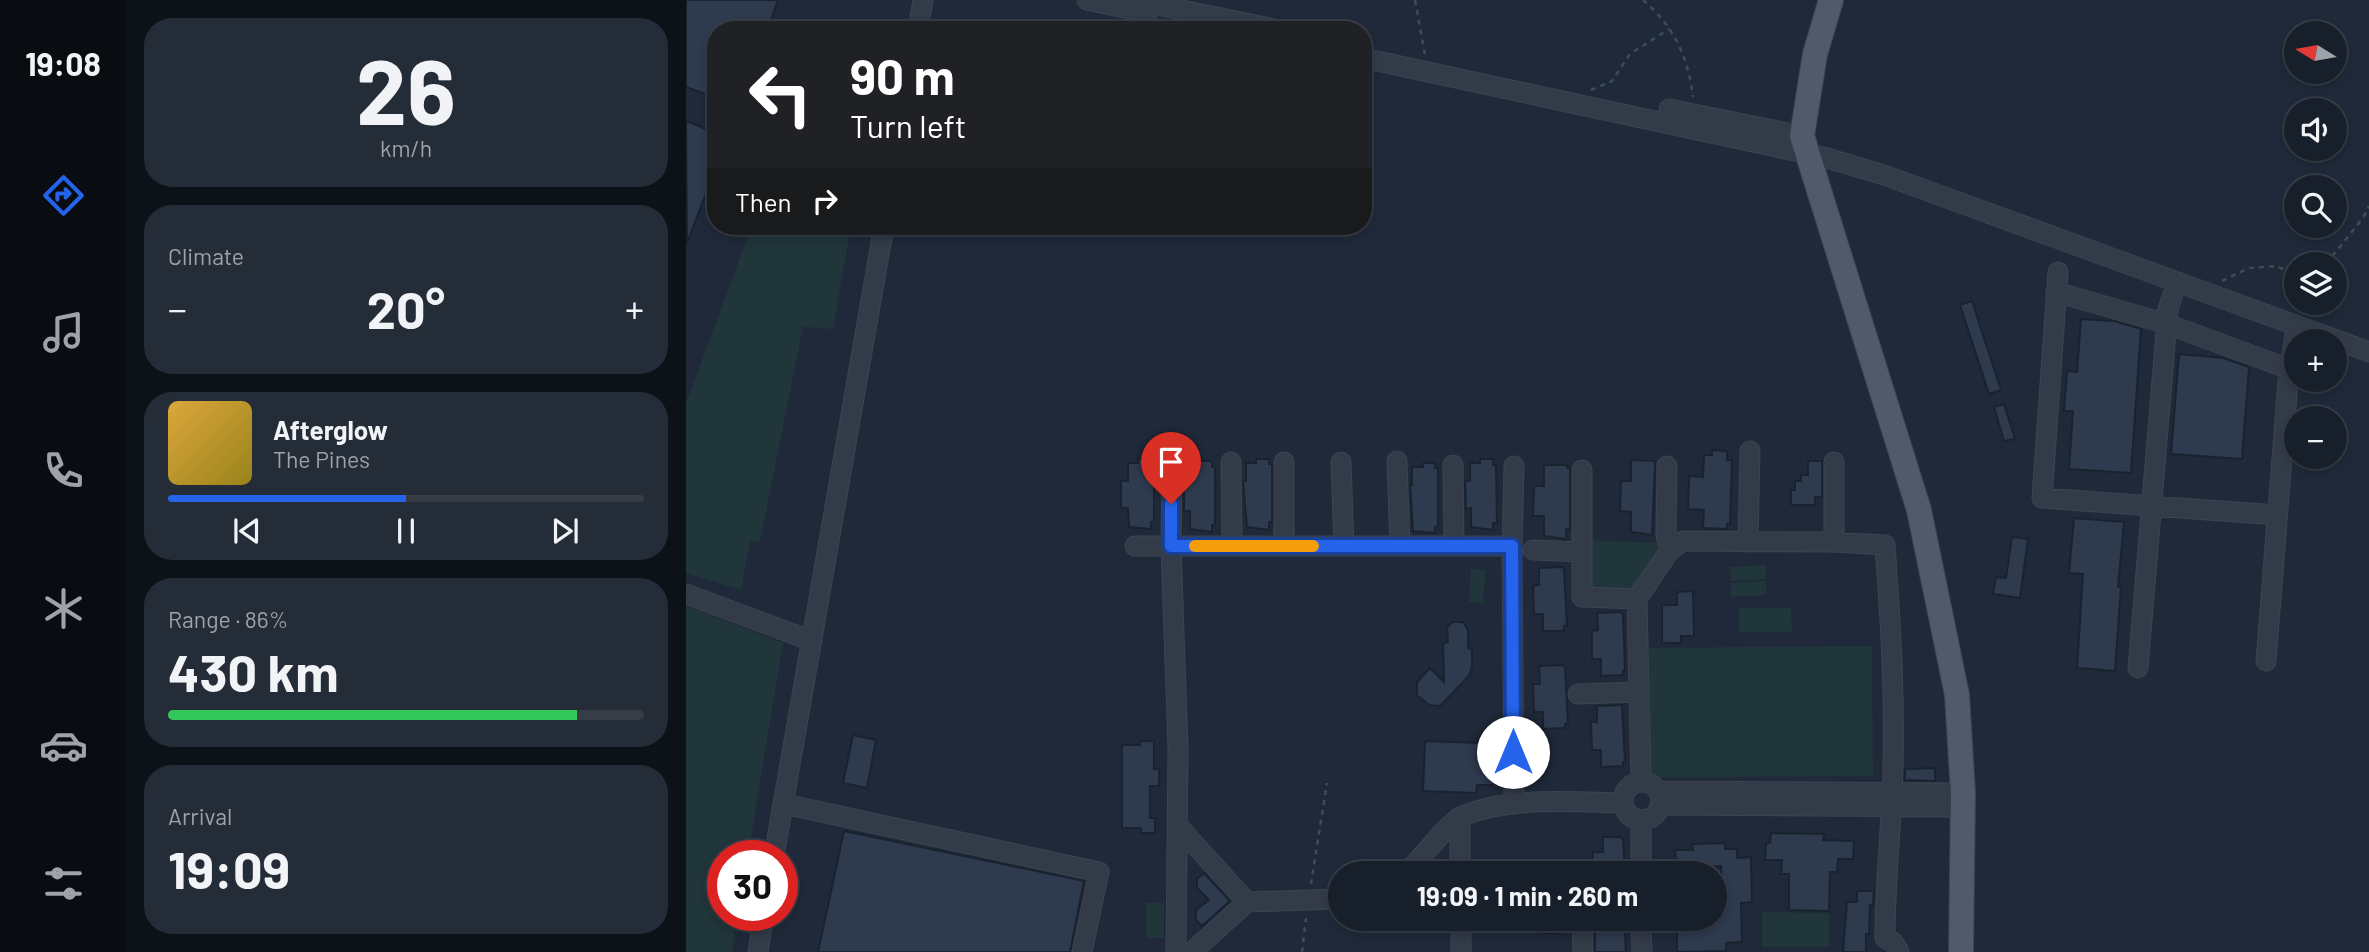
<!DOCTYPE html>
<meta charset="utf-8">
<style>
:root{--surface:#171f2b;--page:#242c37;--text:#f1f3f6;--muted:#9ea2a9;--line:#363d47;--accent:#2563eb}
body{margin:0;font-family:Barlow,sans-serif;background:var(--page);color:var(--text);height:100vh;display:flex;flex-direction:column;font-size:26px;white-space:nowrap}
*{box-sizing:border-box;margin:0}
p{font-size:23px;color:var(--muted)}
.icon{flex:none;width:38px;height:38px;fill:none;stroke:currentColor;stroke-width:2;stroke-linecap:round;stroke-linejoin:round}
.map{position:relative;flex:1;overflow:hidden}
.side{display:flex;flex-direction:column;gap:18px;padding:18px;background:#0d1118;width:560px}
.side>*{flex:none}
.hud{position:absolute;left:21px;top:21px;width:665px;height:214px;border-radius:28px;box-shadow:0 4px 10px #0003,0 0 0 2px var(--line);background:#202124;color:#fff;overflow:hidden}
.needle{width:46px;rotate:281deg}
.fabs{position:absolute;left:1598px;top:21px;display:grid;gap:14px}
.fabs a{display:grid;place-items:center;width:63px;height:63px;border-radius:50%;background:var(--surface);box-shadow:0 4px 10px #0003,0 0 0 2px var(--line);font-size:35px}
.speed{position:absolute;left:21px;top:840px;display:flex;gap:14px;font-size:35px;font-weight:700;text-align:center}
.speed>*{display:grid;place-content:center;width:91px;height:91px;border-radius:50%;background:var(--surface);box-shadow:0 4px 10px #0003,0 0 0 2px var(--line);line-height:1}
.speed .limit{border:10px solid #d22;background:#fff;color:#111}
.pin{position:absolute;display:grid;place-items:center;width:60px;height:60px;color:#fff;margin:-72px -30px;border-radius:50% 50% 50% 0;rotate:-45deg;box-shadow:0 0 7px #0007}
.pin .icon{rotate:45deg}
.me{position:absolute;width:77px;margin:-38px;rotate:0deg;stroke-linejoin:round;filter:drop-shadow(0 0 5px #0008)}
.turn{display:flex;align-items:center;gap:24px;height:147px;padding:0 28px;font-size:32px}
.turn .icon{width:91px;height:91px;stroke-width:2.5}
.turn b{display:block;font-size:49px;line-height:60px}
.then{display:flex;align-items:center;height:66px;padding:0 28px;background:#0003;gap:14px;font-size:26px}
.big{font-size:52px;font-weight:700;line-height:1.1}
.side .card{flex:1;display:flex;flex-direction:column;justify-content:center;gap:10px;min-width:0;padding:0 24px;border-radius:28px;background:var(--page)}
.side .dial{align-items:center;gap:0}
.dial b{font-size:91px;line-height:1}
.song{display:flex;align-items:center;gap:21px}
.cover{width:84px;height:84px;border-radius:10px;background:linear-gradient(135deg,hsl(40 70% 55%),hsl(50 70% 35%))}
.played{height:7px;border-radius:4px;background:linear-gradient(90deg,var(--accent) 50%,var(--line) 50%)}
.keys{display:flex;justify-content:space-around;direction:ltr}
.heat{display:flex;justify-content:space-between;align-items:center;font-size:38px;direction:ltr}
.charge{height:10px;border-radius:5px;background:linear-gradient(90deg,#34c759 86%,var(--line) 0)}
.trip{position:absolute;left:642px;top:861px;width:399px;height:70px;border-radius:35px;background:var(--surface);box-shadow:0 4px 10px #0003,0 0 0 2px var(--line);font-weight:700;line-height:70px;text-align:center}
main{display:flex;flex:1;min-height:0}
.tab-bar{display:flex;flex-direction:column;width:126px;justify-content:space-around;align-items:center;background:#090c11;color:var(--muted)}
.tab-bar .icon{width:49px;height:49px}
.tab-bar .current{color:var(--accent)}
.tab-bar b{font-size:32px;color:var(--text)}
.map>svg:first-child{display:block}
.green{fill:#21363a}
.building{fill:#2e3a4e;stroke:#1a2230;stroke-width:2}
.lines{fill:none;stroke-linecap:round;stroke-linejoin:round}
.minor-casing{stroke:#3c4453;stroke-width:21}
.major-casing{stroke:#3c4453;stroke-width:26}
.path{stroke:#395053;stroke-width:2.5;stroke-dasharray:5 5;stroke-linecap:butt}
.minor{stroke:#333b49;stroke-width:19}
.major{stroke:#505a6a;stroke-width:24}
.route-casing{stroke:#184099;stroke-width:18}
.route{stroke:#2563eb;stroke-width:12}
.slow{stroke:#f59e0b;stroke-width:12}
</style>
<main>
<nav class="tab-bar">
<b>19:08</b>
<svg class="icon current" aria-label="directions" viewBox="0 0 24 24"><path d="M12 3l9 9-9 9-9-9zM9 14v-3h6M13 9l2 2-2 2"/></svg>
<svg class="icon" aria-label="music" viewBox="0 0 24 24"><path d="M9 18V5l10-2v13"/><circle cx="6" cy="18" r="3"/><circle cx="16" cy="16" r="3"/></svg>
<svg class="icon" aria-label="phone" viewBox="0 0 24 24"><path d="M5 4h4l2 5-3 2q2 4 5 5l2-3 5 2v4C11 20 4 13 5 4z"/></svg>
<svg class="icon" aria-label="climate" viewBox="0 0 24 24"><path d="M12 3v18M4 7l16 10M4 17L20 7"/></svg>
<svg class="icon" aria-label="car" viewBox="0 0 24 24"><path d="M5 17H2v-5l4-1 3-4h7l3 4 3 1v5h-3M9 17h6M6 11h13"/><circle cx="7" cy="17" r="2"/><circle cx="17" cy="17" r="2"/></svg>
<svg class="icon" aria-label="filters" viewBox="0 0 24 24"><path d="M4 7h16M4 17h16"/><circle cx="9" cy="7" r="2"/><circle cx="15" cy="17" r="2"/></svg>
</nav>
<section class="side">
<div class="card dial"><b>26</b><p>km/h</p></div>
<div class="card"><p>Climate</p>
<div class="heat"><a>−</a><b class="big">20°</b><a>+</a></div>
</div>
<div class="card">
<div class="song"><i class="cover"></i><div><b>Afterglow</b><p>The Pines</p></div></div>
<div class="played"></div>
<div class="keys"><svg class="icon" aria-label="previous" viewBox="0 0 24 24"><path d="M18 5L8 12l10 7zM5 5v14"/></svg><svg class="icon" aria-label="pause" viewBox="0 0 24 24"><path d="M8 5v14M16 5v14"/></svg><svg class="icon" aria-label="next" viewBox="0 0 24 24"><path d="M6 5l10 7-10 7zM19 5v14"/></svg></div>
</div>
<div class="card"><p>Range · 86%</p><b class="big">430 km</b><div class="charge"></div></div>
<div class="card"><p>Arrival</p><b class="big">19:09</b></div>
</section>
<div class="map">
<svg width="1683" height="952" viewBox="0 0 1683 952">
<rect width="100%" height="100%" fill="#1f2939"/>
<path class="green" d="M66,226h99l-18,103 -30,-2 -43,215 -10,-1 -9,49 -55,-17v-170z
M899,540l73,3 -4,24 -15,24 -49,2z
M1080,565v14l-35,2 -1,-14z
M785,569l15,1 -3,33 -14,-1z
M1080,581l1,14 -36,2v-14z
M0,606l97,37 -35,213h-25v59h15l-6,37h-46z
M1053,608h52l1,24h-53z
M1186,646l1,130 -223,1 -1,-129z
M460,903h18v35h-18z
M1076,912l67,1v34h-67z"/>
<path class="building" d="M0,0h92l-11,30h-51v68l-30,-11z
M0,121l30,12v34l-29,76z
M1286,301l29,89 -12,4 -29,-89z
M1395,319l33,2 27,8 -10,144 -62,-4 4,-58h-9l3,-40 10,1z
M1493,354l44,4 26,9 -7,92 -71,-5z
M1318,404l11,35 -11,2 -10,-34z
M1026,450l15,1v9h5l-2,64h-3v5l-24,-1 1,-18 -16,-1 1,-33 14,1 1,-22h8z
M452,459h13v5h3v58h-3v7l-22,-2 -1,-19h-7v-27h7v-18h10z
M570,459h13v5h3v58h-3v8l-22,-3 -4,-46h3v-18h10z
M794,459h13v6h3l1,58h-4v7l-22,-3v-19l-5,1 -1,-28h5v-18h10z
M945,460l23,1 1,3 -3,71 -21,-3v-20l-11,-1 1,-30h10z
M513,461h13v6h3v58h-3v7l-22,-3v-18h-6v-28h5v-17l10,-1z
M1122,461h14v36h-7v8h-24v-15h4v-9h6v-6h7z
M737,463h12v5h3v58l-3,1v6l-22,-2 -3,-46h2v-18h11z
M858,465h23v3h3v62l-4,-1v10l-22,-3v-20h-11l1,-30h10z
M1388,518l50,4 -6,65h3l-6,84 -38,-3 6,-94 -14,-1z
M1326,537l16,2 -8,59 -27,-4 3,-17 10,1z
M876,567l2,2 3,57h-3v5h-21v-17h-9l-1,-28 6,-1v-17z
M1007,591l1,45h-13v7h-19v-38h15v-13z
M934,612l3,2 2,57h-2v4l-22,1v-17h-9v-28l6,-1 -1,-17z
M767,622h10l5,8v18l4,1v18l-3,9 -29,30 -11,-1 -12,-10v-13l13,-14 14,14 -1,-39 5,-1 -1,-15z
M876,665l3,2 3,57h-3v4l-22,1v-17h-9l-1,-28h7l-1,-18z
M936,705l3,57h-2v4l-22,1v-17h-9l-1,-28h6v-16z
M167,735l23,5 -9,48 -24,-5z
M454,741h14v28h5v17h-9v32h5v15h-14v-5h-19v-83h18z
M739,741l53,2v6l16,1 -1,35h-16l-1,8 -53,-2z
M1249,768v13l-30,-1v-11z
M158,831l240,50 -14,71h-252z
M1085,833l53,1 -1,6 31,1 -1,18h-15l-1,13h-7l-1,39 -40,-1v-36h-8l1,-14h-17l1,-16 4,-1z
M917,837h18l2,3 2,28h-2l-1,5h-30l1,-21h10z
M1039,843v6h12v9l14,-1 1,45 -11,1 1,39 -16,1v8l-49,1v-33h38v-20h7l-1,-33 -24,1v6h-31v-11h10l-1,-12h18l-1,-6z
M518,873l26,28 -28,25 -6,-6v-10l13,-10 -12,-12v-9z
M1171,891h17l-1,14h-3l-1,29h-3v18h-23l4,-50h10z
M857,919h20l-2,15 -19,-1z
M917,919h21l2,33h-31v-23h8z"/>
<g class="lines">
<defs>
<path id="minor" d="M401,0l61,13
M447,0l146,30
M232,30l5,-30
M677,58l464,100 57,17 485,177
M983,109l133,27
M1372,272l-16,226 235,17
M1370,292l111,32 122,45
M711,461l3,85
M545,462l1,84
M598,462v84
M655,462l3,84
M1148,462v80
M767,465l1,81
M981,466l-1,69 4,15
M896,470v127l55,2
M1062,542l2,-91
M449,546h36l1,-84
M826,546l2,-80
M847,550l49,2
M0,594l126,47
M1580,661l23,-292 8,-43
M1452,668l30,-359 9,-27
M892,694l61,-2
M955,782l-4,-183 33,-49 13,-9 151,1 51,3c6,82 11,165 7,248 -2,48 -7,96 -7,145l9,5 5,9
M937 801a19 19 0 1 1 38 0a19 19 0 1 1-38 0Z
M972,791l305,2
M98,804l315,68 -17,80
M974,805l303,2
M491,825l70,77 93,-3
M88,856l110,-630
M721,873l38,-43 15,-13
M774,873v-56c50,-21 110,-15 163,-14
M955,873v-53
M775,919v33
M896,919l1,33
M955,919l1,33
M72,952l6,-37
M490,952l2,-205 -7,-201h341l2,258
M506,952l55,-50"/>
<path id="major" d="M1145,0l-16,54 -13,82 117,374 38,185 6,98 -2,159"/>
</defs>
<use href="#minor" class="minor-casing"/>
<use href="#major" class="major-casing"/>
<path class="path" d="M729,0l10,55
M957,0c31,26 45,57 50,97
M905,90l21,-9 18,-27 39,-25
M1640,264l37,-46 6,-12
M1536,281l27,-13 27,-2 20,9
M625,884l16,-101
M616,952l4,-34"/>
<use href="#minor" class="minor"/>
<use href="#major" class="major"/>
</g>
<g class="lines">
<defs>
<path id="route" d="M485,504v42h341l1,206"/>
</defs>
<use href="#route" class="route-casing"/>
<use href="#route" class="route"/>
<path class="slow" d="M509,546h118"/>
</g>
</svg>
<div class="fabs">
<a><svg class="needle" viewBox="-14 -14 28 28"><path d="M0-13l5 13h-10z" fill="#e53935"/><path d="M0 13l5-13h-10z" fill="#9ea2a9"/></svg></a>
<a><svg class="icon" aria-label="sound" viewBox="0 0 24 24"><path d="M4 9h4l5-4v14l-5-4H4zM17 9q2 3 0 6"/></svg></a>
<a><svg class="icon" aria-label="search" viewBox="0 0 24 24"><circle cx="10" cy="10" r="6"/><path d="M15 15l6 6"/></svg></a>
<a><svg class="icon" aria-label="layers" viewBox="0 0 24 24"><path d="M12 4l9 5-9 5-9-5zM3 14l9 5 9-5"/></svg></a>
<a>+</a>
<a>−</a>
</div>
<div class="speed"><div class="limit">30</div></div>
<div class="pin" style="left:485px;top:504px;background:#d93025"><svg class="icon" aria-label="arrive" viewBox="0 0 24 24"><path d="M6 21V4h12l-3 4 3 4H6"/></svg></div>
<svg class="me" style="left:827px;top:752px" viewBox="-20 -20 40 40"><circle r="19" fill="#fff"/><path d="M0-13L10 11 0 6-10 11z" fill="#2563eb"/></svg>
<div class="trip">19:09 · 1 min · 260 m</div>
<div class="hud">
<div class="turn"><svg class="icon" aria-label="left" viewBox="0 0 24 24"><path d="M17 20v-9H6M10 6l-5 5 5 5"/></svg><div><b>90 m</b>Turn left</div></div>
<div class="then">Then<svg class="icon" aria-label="right" viewBox="0 0 24 24"><path d="M7 20v-9h11M14 6l5 5-5 5"/></svg></div>
</div>
</div>
</main>
